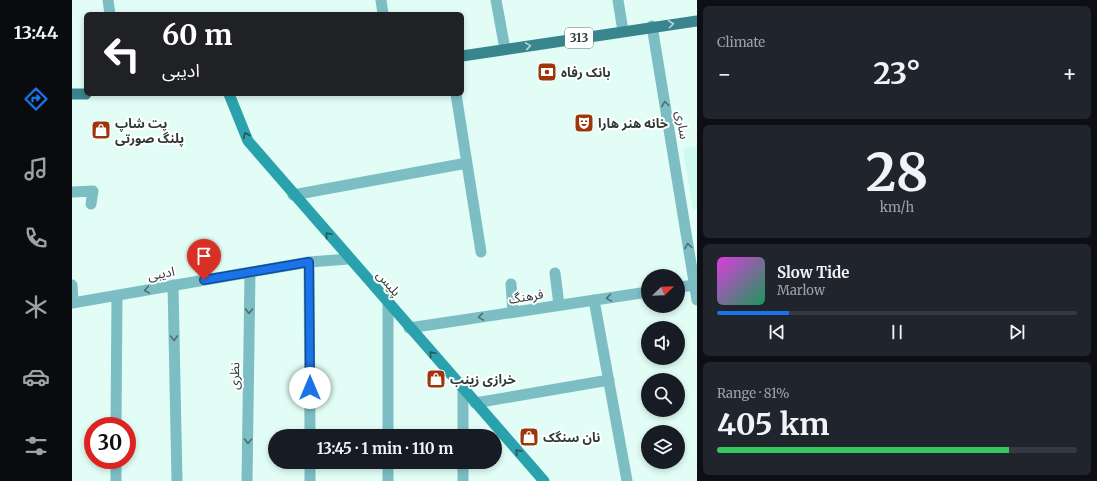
<!DOCTYPE html>
<meta charset="utf-8">
<style>
:root{--surface:#171b24;--page:#20242c;--text:#f1f3f6;--muted:#9ea1a6;--line:#363941;--accent:#1a73e8}
body{margin:0;font-family:Merriweather,"Noto Sans Arabic",serif;background:var(--page);color:var(--text);height:100vh;display:flex;flex-direction:column;font-size:15px;white-space:nowrap}
*{box-sizing:border-box;margin:0}
p{font-size:13px;color:var(--muted)}
.icon{flex:none;width:22px;height:22px;fill:none;stroke:currentColor;stroke-width:2;stroke-linecap:round;stroke-linejoin:round}
.map{position:relative;flex:1;overflow:hidden}
.panel{display:flex;flex-direction:column;gap:6px;padding:6px;background:#0d0f14;width:400px}
.panel>*{flex:none}
.banner{position:absolute;left:12px;top:12px;width:380px;height:84px;border-radius:6px;box-shadow:0 2px 6px #0003;background:#202124;color:#fff;overflow:hidden}
.needle{width:26px;rotate:67deg}
.buttons{position:absolute;left:569px;top:269px;display:grid;gap:8px}
.buttons a{display:grid;place-items:center;width:44px;height:44px;border-radius:50%;background:var(--surface);box-shadow:0 2px 6px #0003;font-size:20px}
.speed{position:absolute;left:12px;top:417px;display:flex;gap:8px;font-size:20px;font-weight:700;text-align:center}
.speed>*{display:grid;place-content:center;width:52px;height:52px;border-radius:50%;background:var(--surface);box-shadow:0 2px 6px #0003;line-height:1}
.speed .limit{border:6px solid #d22;background:#fff;color:#111}
.pin{position:absolute;display:grid;place-items:center;width:34px;height:34px;color:#fff;margin:-41px -17px;border-radius:50% 50% 50% 0;rotate:-45deg;box-shadow:0 0 4px #0007}
.pin .icon{rotate:45deg}
.me{position:absolute;width:44px;margin:-22px;rotate:0deg;stroke-linejoin:round;filter:drop-shadow(0 0 3px #0008)}
.turn{display:flex;align-items:center;gap:14px;height:84px;padding:0 12px;font-size:18px}
.turn .icon{width:52px;height:52px;stroke-width:2.5}
.turn b{display:block;font-size:28px;line-height:34px}
.big{font-size:30px;font-weight:700;line-height:1.1}
.panel .card{flex:1;display:flex;flex-direction:column;justify-content:center;gap:6px;min-width:0;padding:0 14px;border-radius:6px;background:var(--page)}
.panel .dial{align-items:center;gap:0}
.dial b{font-size:52px;line-height:1}
.song{display:flex;align-items:center;gap:12px}
.cover{width:48px;height:48px;border-radius:6px;background:linear-gradient(135deg,hsl(300 70% 55%),hsl(150 70% 35%))}
.played{height:4px;border-radius:2px;background:linear-gradient(90deg,var(--accent) 20%,var(--line) 20%)}
.keys{display:flex;justify-content:space-around;direction:ltr}
.heat{display:flex;justify-content:space-between;align-items:center;font-size:22px;direction:ltr}
.charge{height:6px;border-radius:3px;background:linear-gradient(90deg,#34c759 81%,var(--line) 0)}
.trip{position:absolute;left:196px;top:429px;width:234px;height:40px;border-radius:20px;background:var(--surface);box-shadow:0 2px 6px #0003;font-weight:700;line-height:40px;text-align:center}
main{display:flex;flex:1;min-height:0}
.tab-bar{display:flex;flex-direction:column;width:72px;justify-content:space-around;align-items:center;background:#090b0e;color:var(--muted)}
.tab-bar .icon{width:28px;height:28px}
.tab-bar .on{color:var(--accent)}
.tab-bar b{font-size:18px;color:var(--text)}
.map>svg:first-child{display:block}
.built{fill:#cdfaee}
.lines{fill:none;stroke-linecap:round;stroke-linejoin:round}
.minor{stroke:#7dbec5;stroke-width:11}
.secondary{stroke:#2aa2ad;stroke-width:11}
.primary{stroke:#38858d;stroke-width:11}
.oneway{stroke:#b9d4d7}
.oneway2{stroke:#4d6f70}
.oneway3{stroke:#2c5454}
.route-casing{stroke:#114b97;stroke-width:10}
.route{stroke:#1a73e8;stroke-width:7}
.labels{text-anchor:middle;stroke-width:4;stroke-linejoin:round;paint-order:stroke}
.shield{fill:#fff;stroke:#6c7573;stroke-width:1}
.shield-label{font-size:12px;font-weight:bold;fill:#2d3a37}
.poi-label{font-size:13px;font-weight:bold;fill:#2d3a37;stroke:#fff;text-anchor:start}
.street-label{font-size:13px;fill:#2d3a37;stroke:#fff}
</style>
<main>
<nav class="tab-bar">
<b>13:44</b>
<svg class="icon on" aria-label="directions" viewBox="0 0 24 24"><path d="M12 3l9 9-9 9-9-9zM9 14v-3h6M13 9l2 2-2 2"/></svg>
<svg class="icon" aria-label="music" viewBox="0 0 24 24"><path d="M9 18V5l10-2v13"/><circle cx="6" cy="18" r="3"/><circle cx="16" cy="16" r="3"/></svg>
<svg class="icon" aria-label="phone" viewBox="0 0 24 24"><path d="M5 4h4l2 5-3 2q2 4 5 5l2-3 5 2v4C11 20 4 13 5 4z"/></svg>
<svg class="icon" aria-label="climate" viewBox="0 0 24 24"><path d="M12 3v18M4 7l16 10M4 17L20 7"/></svg>
<svg class="icon" aria-label="car" viewBox="0 0 24 24"><path d="M5 17H2v-5l4-1 3-4h7l3 4 3 1v5h-3M9 17h6M6 11h13"/><circle cx="7" cy="17" r="2"/><circle cx="17" cy="17" r="2"/></svg>
<svg class="icon" aria-label="filters" viewBox="0 0 24 24"><path d="M4 7h16M4 17h16"/><circle cx="9" cy="7" r="2"/><circle cx="15" cy="17" r="2"/></svg>
</nav>
<div class="map">
<svg width="625" height="481" viewBox="0 0 625 481">
<rect width="100%" height="100%" fill="#e1fdf5"/>
<path class="built" d="M625,146v63l-4,1 -10,-61z"/>
<g class="lines">
<path class="minor" d="M36,0l2,14
M309,0l2,14
M424,0l9,49
M546,0l5,31
M580,26l45,274
M384,94l25,158
M0,192l21,-1 -2,13
M221,195l174,-32
M237,262l1,174
M483,273l4,32
M439,284l2,28
M0,285l1,17
M101,285l4,196
M606,287l19,-2
M522,300l33,181
M0,303l237,-41 40,-3
M337,328l239,-36
M391,389v47
M403,403l134,-23
M44,426l1,-131
M316,436v-132
M238,462v19
M391,462v19
M44,481v-21
M175,481l3,-209
M316,481v-19"/>
<path class="secondary" d="M157,94l19,47 296,340"/>
<path class="primary" d="M390,56l235,-35
M0,94h14"/>
</g>
<defs><path id="oneway-chevron" d="M-2-3.5L2.5 0L-2 3.5" fill="none" stroke-width="1.6" stroke-linecap="round" stroke-linejoin="round"/></defs>
<g class="oneway">
<use href="#oneway-chevron" transform="translate(599 24) rotate(-7)"/>
<use href="#oneway-chevron" transform="translate(456 46) rotate(-9)"/>
</g>
<g class="oneway2">
<use href="#oneway-chevron" transform="translate(593 104) rotate(-99)"/>
<use href="#oneway-chevron" transform="translate(616 246) rotate(-99)"/>
<use href="#oneway-chevron" transform="translate(75 290) rotate(170)"/>
<use href="#oneway-chevron" transform="translate(537 298) rotate(171)"/>
<use href="#oneway-chevron" transform="translate(177 311) rotate(91)"/>
<use href="#oneway-chevron" transform="translate(409 317) rotate(171)"/>
<use href="#oneway-chevron" transform="translate(102 338) rotate(89)"/>
<use href="#oneway-chevron" transform="translate(176 441) rotate(91)"/>
</g>
<g class="oneway3">
<use href="#oneway-chevron" transform="translate(174 135) rotate(-113)"/>
<use href="#oneway-chevron" transform="translate(256 235) rotate(-131)"/>
<use href="#oneway-chevron" transform="translate(360 354) rotate(-131)"/>
<use href="#oneway-chevron" transform="translate(446 452) rotate(-131)"/>
</g>
<g class="lines">
<defs>
<path id="route" d="M132,280l105,-18 1,126"/>
</defs>
<use href="#route" class="route-casing"/>
<use href="#route" class="route"/>
</g>
<defs>
<symbol id="bank-square" viewBox="-11 -11 22 22"><rect x="-9" y="-9" width="18" height="18" rx="4" fill="#9d370b" stroke="#fff"/><path d="M-6-4H6V4H-6ZM0-2.3a2.3 2.3 0 1 0 0 4.6a2.3 2.3 0 1 0 0-4.6Z" fill="#fff"/></symbol>
<symbol id="theatre-square" viewBox="-11 -11 22 22"><rect x="-9" y="-9" width="18" height="18" rx="4" fill="#9d370b" stroke="#fff"/><path d="M-5-5.5Q0-4 5-5.5V0Q5 5 0 6Q-5 5-5 0ZM-3.3-2.5H-1v1.5H-3.3ZM1-2.5H3.3v1.5H1ZM-2.8 1Q0 5.5 2.8 1Z" fill="#fff"/></symbol>
<symbol id="shop-square" viewBox="-11 -11 22 22"><rect x="-9" y="-9" width="18" height="18" rx="4" fill="#9d370b" stroke="#fff"/><path d="M-5-2.5h2.3a2.7 3.5 0 0 1 5.4 0H5L5.5 6h-11ZM-1.5-2.5h3a1.5 2.3 0 0 0-3 0Z" fill="#fff"/></symbol>
</defs>
<g fill-rule="evenodd">
<use href="#bank-square" x="464" y="61" width="22" height="22"/>
<use href="#theatre-square" x="501" y="112" width="22" height="22"/>
<use href="#shop-square" x="18" y="119" width="22" height="22"/>
<use href="#shop-square" x="353" y="368" width="22" height="22"/>
<use href="#shop-square" x="446" y="426" width="22" height="22"/>
</g>
<g class="labels">
<rect class="shield" x="493" y="28" width="28" height="20" rx="3"/>
<g class="shield-label">
<text x="507" y="42">313</text>
</g>
<g class="poi-label">
<text x="489" y="77">بانک رفاه</text>
<text x="43" y="128">پت شاپ<tspan x="43" dy="15">پلنگ صورتی</tspan></text>
<text x="526" y="128">خانه هنر هارا</text>
<text x="378" y="384">خرازی زینب</text>
<text x="471" y="442">نان سنگک</text>
</g>
<g class="street-label">
<text transform="translate(611 125) rotate(81)" y="5">ساری</text>
<text transform="translate(89 273) rotate(-10)" y="5">ادیبی</text>
<text transform="translate(317 283) rotate(49)" y="5">پلیس</text>
<text transform="translate(454 296) rotate(-9)" y="5">فرهنگ</text>
<text transform="translate(162 376) rotate(-89)" y="5">نظری</text>
</g>
</g>
</svg>
<div class="buttons">
<a><svg class="needle" viewBox="-14 -14 28 28"><path d="M0-13l5 13h-10z" fill="#e53935"/><path d="M0 13l5-13h-10z" fill="#9ea1a6"/></svg></a>
<a><svg class="icon" aria-label="sound" viewBox="0 0 24 24"><path d="M4 9h4l5-4v14l-5-4H4zM17 9q2 3 0 6"/></svg></a>
<a><svg class="icon" aria-label="search" viewBox="0 0 24 24"><circle cx="10" cy="10" r="6"/><path d="M15 15l6 6"/></svg></a>
<a><svg class="icon" aria-label="layers" viewBox="0 0 24 24"><path d="M12 4l9 5-9 5-9-5zM3 14l9 5 9-5"/></svg></a>
</div>
<div class="speed"><div class="limit">30</div></div>
<div class="pin" style="left:132px;top:280px;background:#d93025"><svg class="icon" aria-label="arrive" viewBox="0 0 24 24"><path d="M6 21V4h12l-3 4 3 4H6"/></svg></div>
<svg class="me" style="left:238px;top:388px" viewBox="-20 -20 40 40"><circle r="19" fill="#fff"/><path d="M0-13L10 11 0 6-10 11z" fill="#1a73e8"/></svg>
<div class="trip">13:45 · 1 min · 110 m</div>
<div class="banner">
<div class="turn"><svg class="icon" aria-label="left" viewBox="0 0 24 24"><path d="M17 20v-9H6M10 6l-5 5 5 5"/></svg><div><b>60 m</b>ادیبی</div></div>
</div>
</div>
<section class="panel">
<div class="card"><p>Climate</p>
<div class="heat"><a>−</a><b class="big">23°</b><a>+</a></div>
</div>
<div class="card dial"><b>28</b><p>km/h</p></div>
<div class="card">
<div class="song"><i class="cover"></i><div><b>Slow Tide</b><p>Marlow</p></div></div>
<div class="played"></div>
<div class="keys"><svg class="icon" aria-label="previous" viewBox="0 0 24 24"><path d="M18 5L8 12l10 7zM5 5v14"/></svg><svg class="icon" aria-label="pause" viewBox="0 0 24 24"><path d="M8 5v14M16 5v14"/></svg><svg class="icon" aria-label="next" viewBox="0 0 24 24"><path d="M6 5l10 7-10 7zM19 5v14"/></svg></div>
</div>
<div class="card"><p>Range · 81%</p><b class="big">405 km</b><div class="charge"></div></div>
</section>
</main>
